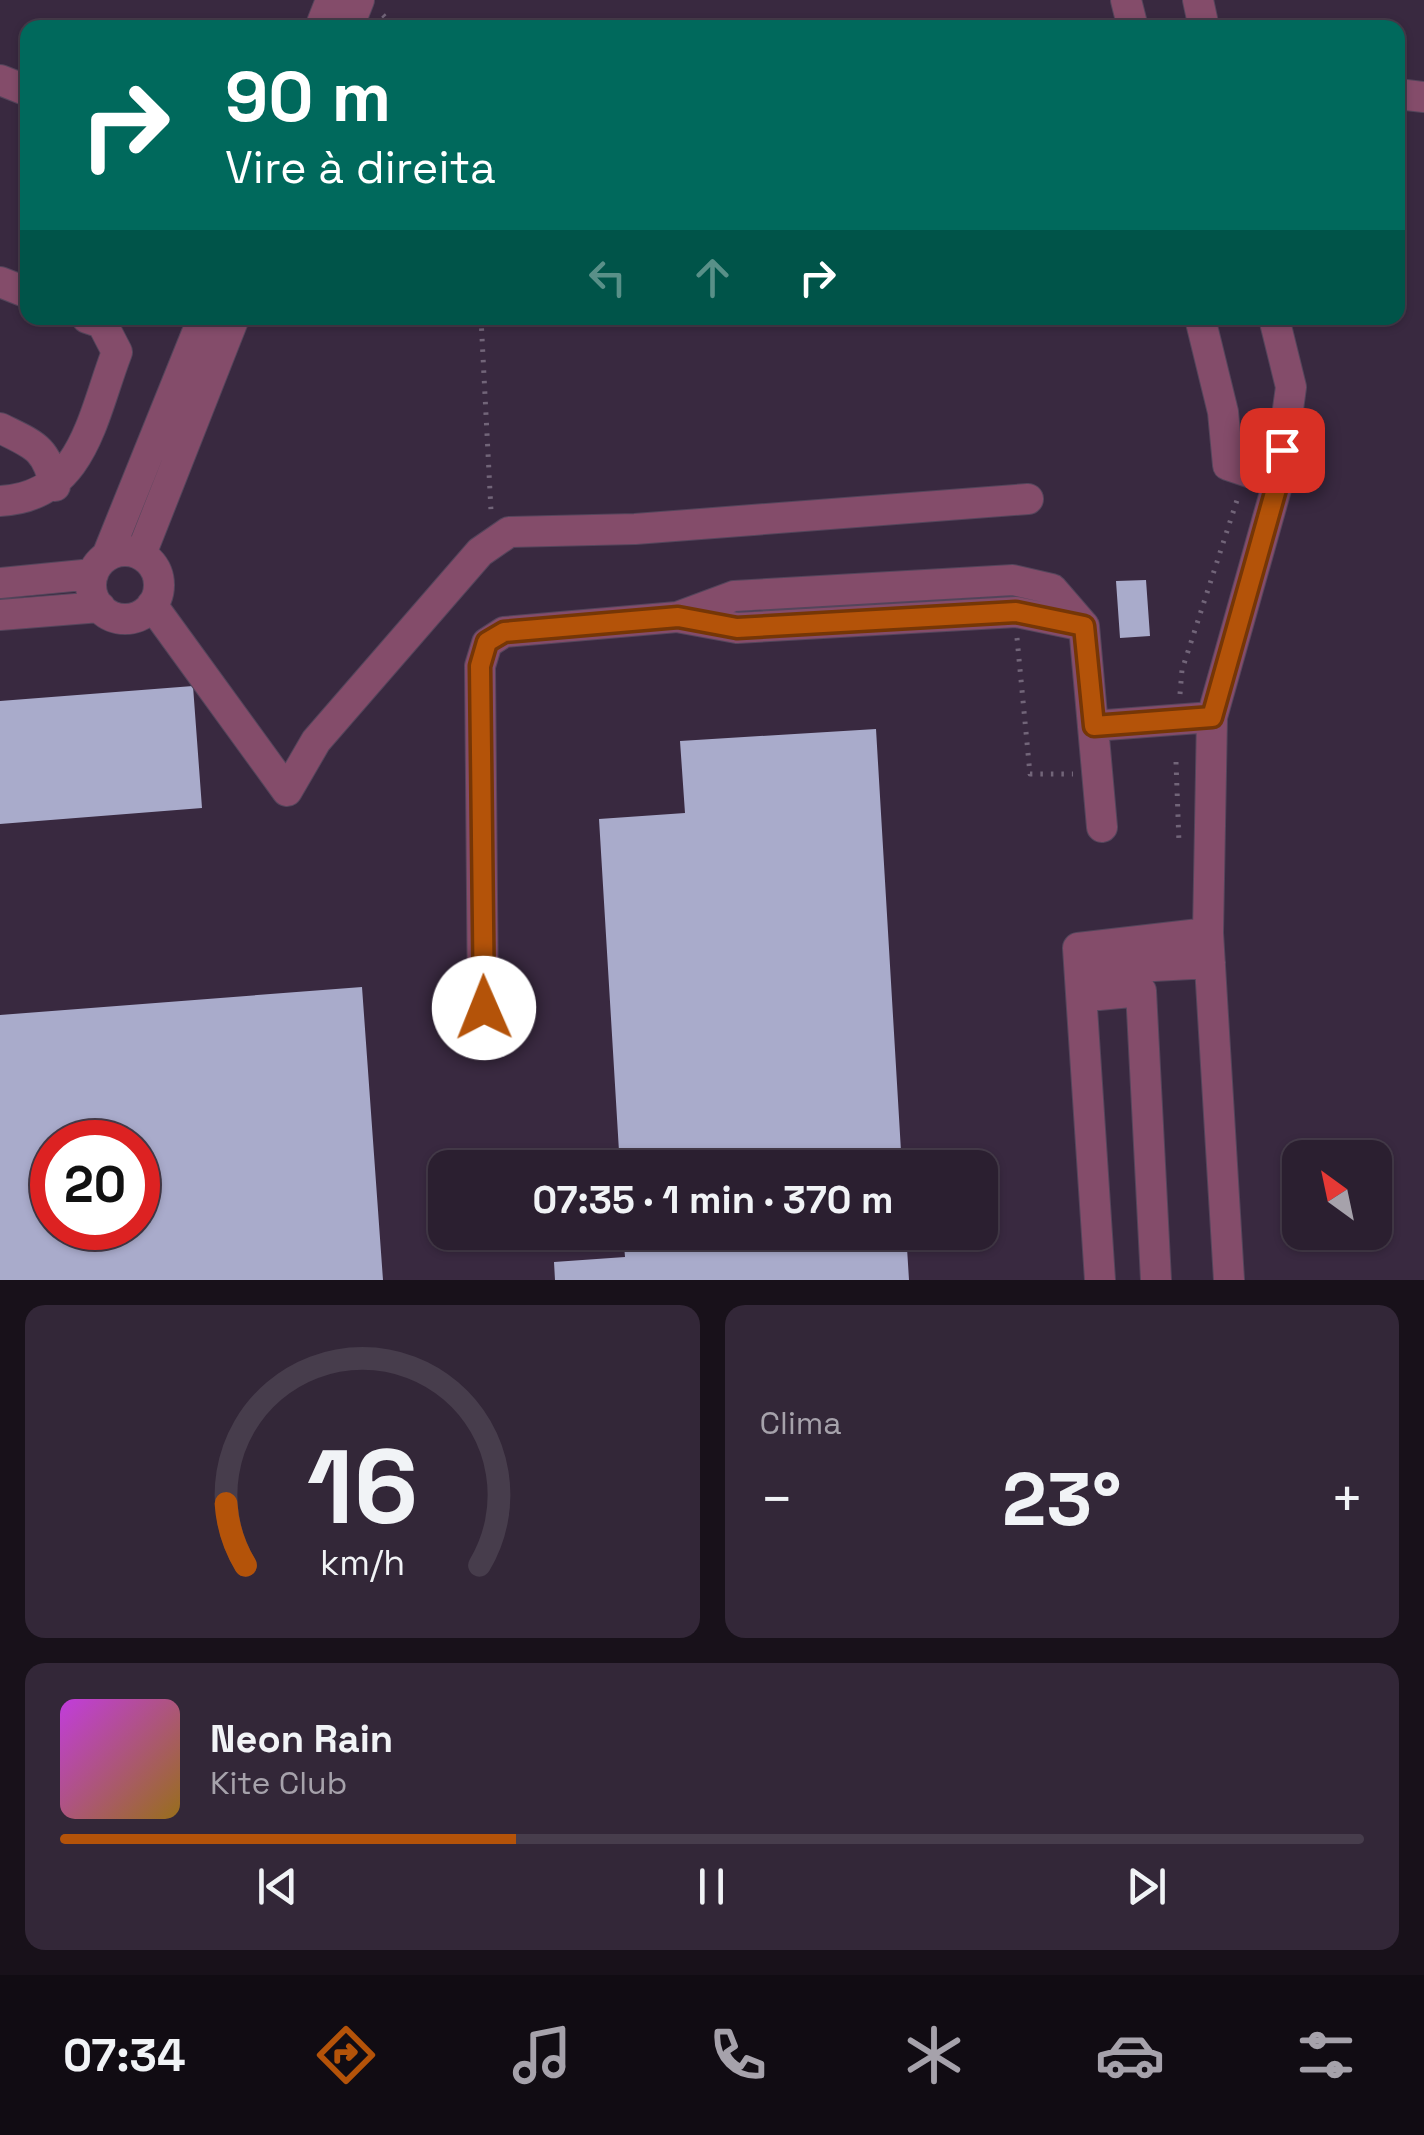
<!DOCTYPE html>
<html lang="pt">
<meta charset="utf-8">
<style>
:root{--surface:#2b1f30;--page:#332738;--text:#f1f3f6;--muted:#a6a2ab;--line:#473d4c;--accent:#b45309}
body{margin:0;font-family:"Space Grotesk",sans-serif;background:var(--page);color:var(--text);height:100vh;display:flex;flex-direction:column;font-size:38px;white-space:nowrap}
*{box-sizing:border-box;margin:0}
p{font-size:32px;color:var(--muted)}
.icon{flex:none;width:55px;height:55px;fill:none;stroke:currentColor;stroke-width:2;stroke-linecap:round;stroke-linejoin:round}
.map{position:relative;height:1280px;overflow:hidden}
.details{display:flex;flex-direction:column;gap:25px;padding:25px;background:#18111a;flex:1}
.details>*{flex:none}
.banner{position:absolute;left:20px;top:20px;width:1385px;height:305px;border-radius:20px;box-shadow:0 2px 8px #0004,0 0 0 2px var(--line);background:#00695c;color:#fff;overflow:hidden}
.needle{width:65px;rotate:327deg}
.fabs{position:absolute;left:1282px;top:1140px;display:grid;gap:20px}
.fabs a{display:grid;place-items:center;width:110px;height:110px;border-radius:20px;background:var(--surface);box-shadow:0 2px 8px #0004,0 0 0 2px var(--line);font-size:50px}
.speed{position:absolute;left:30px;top:1120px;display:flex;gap:20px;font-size:50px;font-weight:700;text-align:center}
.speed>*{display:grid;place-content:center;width:130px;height:130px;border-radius:50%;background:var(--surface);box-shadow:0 2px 8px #0004,0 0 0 2px var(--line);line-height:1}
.speed .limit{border:15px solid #d22;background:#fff;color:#111}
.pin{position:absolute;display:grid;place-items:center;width:85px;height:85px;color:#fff;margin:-42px;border-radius:20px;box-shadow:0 5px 15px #0006}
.me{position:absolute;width:110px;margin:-55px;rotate:359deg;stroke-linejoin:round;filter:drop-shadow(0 0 8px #0008)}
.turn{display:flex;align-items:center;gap:35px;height:210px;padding:0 40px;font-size:45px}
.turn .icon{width:130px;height:130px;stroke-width:2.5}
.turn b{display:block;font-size:70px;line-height:85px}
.lanes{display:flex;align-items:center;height:95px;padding:0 40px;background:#0003;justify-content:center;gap:50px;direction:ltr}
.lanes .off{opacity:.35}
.big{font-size:75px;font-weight:800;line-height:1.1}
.details .widget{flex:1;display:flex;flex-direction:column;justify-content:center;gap:15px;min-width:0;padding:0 35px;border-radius:20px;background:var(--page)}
.details .dial{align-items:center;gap:0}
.dial svg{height:260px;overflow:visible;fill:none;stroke:var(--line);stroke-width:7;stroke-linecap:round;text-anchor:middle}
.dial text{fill:var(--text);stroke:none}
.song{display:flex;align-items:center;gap:30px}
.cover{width:120px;height:120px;border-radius:15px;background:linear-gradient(135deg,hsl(290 70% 55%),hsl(40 70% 35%))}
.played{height:10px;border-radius:5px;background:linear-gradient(90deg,var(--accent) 35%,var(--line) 35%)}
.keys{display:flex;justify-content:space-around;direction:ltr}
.heat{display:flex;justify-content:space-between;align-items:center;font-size:55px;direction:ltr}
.details .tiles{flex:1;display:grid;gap:25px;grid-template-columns:1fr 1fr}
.widget:last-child{grid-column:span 2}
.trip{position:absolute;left:428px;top:1150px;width:570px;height:100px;border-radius:20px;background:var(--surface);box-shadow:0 2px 8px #0004,0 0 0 2px var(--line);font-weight:800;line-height:100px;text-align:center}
.tab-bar{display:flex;height:160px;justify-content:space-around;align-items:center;background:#110c13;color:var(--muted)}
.tab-bar .icon{width:70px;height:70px}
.tab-bar .current{color:var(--accent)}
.tab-bar b{font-size:45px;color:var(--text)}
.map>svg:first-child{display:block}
.building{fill:#a9abcb;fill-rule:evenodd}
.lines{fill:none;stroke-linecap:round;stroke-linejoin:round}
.minor-casing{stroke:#54455b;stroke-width:32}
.path{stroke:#726579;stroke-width:5;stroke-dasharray:2.5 8;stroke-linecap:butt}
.minor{stroke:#844c6a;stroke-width:30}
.route-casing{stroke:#753606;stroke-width:25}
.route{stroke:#b45309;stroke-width:18}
</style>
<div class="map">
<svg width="1424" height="1280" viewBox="0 0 1424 1280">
<rect width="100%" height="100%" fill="#392940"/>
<path class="building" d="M1146,580l4,56 -30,2 -4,-57z
M193,686l9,122 -202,16v-123z
M876,729l26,439h-282l-21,-349 86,-6 -5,-72z
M362,987l21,293h-383v-265zM52,1142h86v86h-86z
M623,1232h283l3,48h-354l-1,-18 71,-5z"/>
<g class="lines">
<defs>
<path id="minor" d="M1126,0l7,28
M1198,0l6,28
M320,28l11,-28
M348,28l11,-28
M0,80l28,11
M1398,94l26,3
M0,282l28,11
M1200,318l23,94 5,53 50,17
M0,428c34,17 46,19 55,58
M0,501c83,-4 92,-84 117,-149l-15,-29 -15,-5
M91 585a34 34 0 1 1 68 0a34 34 0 1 1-68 0Z
M141,554l93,-236
M107,556l96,-238
M0,583l93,-9
M152,605l135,186 29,-50 164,-189 29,-20 126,-3 393,-30
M0,615l100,-8
M680,616l54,-20 279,-16 39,9 32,37 18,201
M1093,726l119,-9
M483,1008l-3,-342 7,-23 17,-11 173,-15 60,11 279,-16 68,14
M1100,1280l-22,-332 130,-15
M1156,1280l-15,-289 -42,4 -1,-26 112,-6
M1229,1280l-21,-347 4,-216 66,-235 13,-95 -17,-69"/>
</defs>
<use href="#minor" class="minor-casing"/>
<path class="path" d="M383,15l12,13
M481,318l10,193
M1017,638l13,136h43
M1180,694l2,-24 57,-176
M1176,762l3,81"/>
<use href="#minor" class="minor"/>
</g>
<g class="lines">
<defs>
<path id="route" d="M484,1008l-4,-342 7,-24 17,-10 174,-15 59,11 279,-16 68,14 10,100 118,-9 66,-235 4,-32"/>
</defs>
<use href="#route" class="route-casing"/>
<use href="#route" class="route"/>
</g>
</svg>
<div class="fabs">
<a><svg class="needle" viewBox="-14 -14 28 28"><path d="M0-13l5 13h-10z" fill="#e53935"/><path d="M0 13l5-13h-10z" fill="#a6a2ab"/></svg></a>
</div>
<div class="speed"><div class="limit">20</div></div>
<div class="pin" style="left:1282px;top:450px;background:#d93025"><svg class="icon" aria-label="arrive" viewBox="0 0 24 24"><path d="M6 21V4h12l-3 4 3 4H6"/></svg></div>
<svg class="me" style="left:484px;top:1008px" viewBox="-20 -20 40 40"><circle r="19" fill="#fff"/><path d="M0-13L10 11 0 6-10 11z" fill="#b45309"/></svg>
<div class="trip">07:35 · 1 min · 370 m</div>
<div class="banner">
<div class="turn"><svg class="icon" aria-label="right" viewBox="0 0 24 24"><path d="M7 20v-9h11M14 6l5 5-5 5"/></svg><div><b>90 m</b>Vire à direita</div></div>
<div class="lanes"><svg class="icon off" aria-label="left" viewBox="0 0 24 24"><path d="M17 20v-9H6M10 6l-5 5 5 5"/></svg><svg class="icon off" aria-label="ahead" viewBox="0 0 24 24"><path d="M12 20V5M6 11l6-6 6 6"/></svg><svg class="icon" aria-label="right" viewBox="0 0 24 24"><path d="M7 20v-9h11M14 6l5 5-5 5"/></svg></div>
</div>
</div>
<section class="details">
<div class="tiles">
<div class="widget dial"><svg viewBox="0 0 100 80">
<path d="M14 69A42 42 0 1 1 86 69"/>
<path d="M14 69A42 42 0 0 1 8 50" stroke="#b45309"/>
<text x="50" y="56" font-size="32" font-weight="700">16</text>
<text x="50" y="72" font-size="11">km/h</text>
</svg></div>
<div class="widget"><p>Clima</p>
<div class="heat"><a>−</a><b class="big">23°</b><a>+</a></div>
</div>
<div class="widget">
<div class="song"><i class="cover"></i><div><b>Neon Rain</b><p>Kite Club</p></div></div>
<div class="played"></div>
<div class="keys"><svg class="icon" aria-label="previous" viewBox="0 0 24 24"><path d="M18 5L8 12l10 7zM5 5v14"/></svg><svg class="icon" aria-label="pause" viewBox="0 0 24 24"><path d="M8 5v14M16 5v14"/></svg><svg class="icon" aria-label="next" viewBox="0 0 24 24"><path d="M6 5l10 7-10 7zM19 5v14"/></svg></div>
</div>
</div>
</section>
<nav class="tab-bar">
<b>07:34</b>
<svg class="icon current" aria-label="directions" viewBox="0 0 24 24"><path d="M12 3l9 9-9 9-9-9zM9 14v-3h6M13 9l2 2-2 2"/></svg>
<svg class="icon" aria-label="music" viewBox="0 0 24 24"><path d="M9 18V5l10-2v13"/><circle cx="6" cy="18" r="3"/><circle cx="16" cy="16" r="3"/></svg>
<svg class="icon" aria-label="phone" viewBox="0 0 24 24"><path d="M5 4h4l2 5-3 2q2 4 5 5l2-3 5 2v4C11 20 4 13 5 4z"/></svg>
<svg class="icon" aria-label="climate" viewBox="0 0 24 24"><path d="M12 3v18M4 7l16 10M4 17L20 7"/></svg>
<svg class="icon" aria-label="car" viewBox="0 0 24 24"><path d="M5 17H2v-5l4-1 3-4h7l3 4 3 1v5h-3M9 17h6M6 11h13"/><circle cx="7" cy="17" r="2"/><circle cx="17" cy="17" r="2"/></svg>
<svg class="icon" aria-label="filters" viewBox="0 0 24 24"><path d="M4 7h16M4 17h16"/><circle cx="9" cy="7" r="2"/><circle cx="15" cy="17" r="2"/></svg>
</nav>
